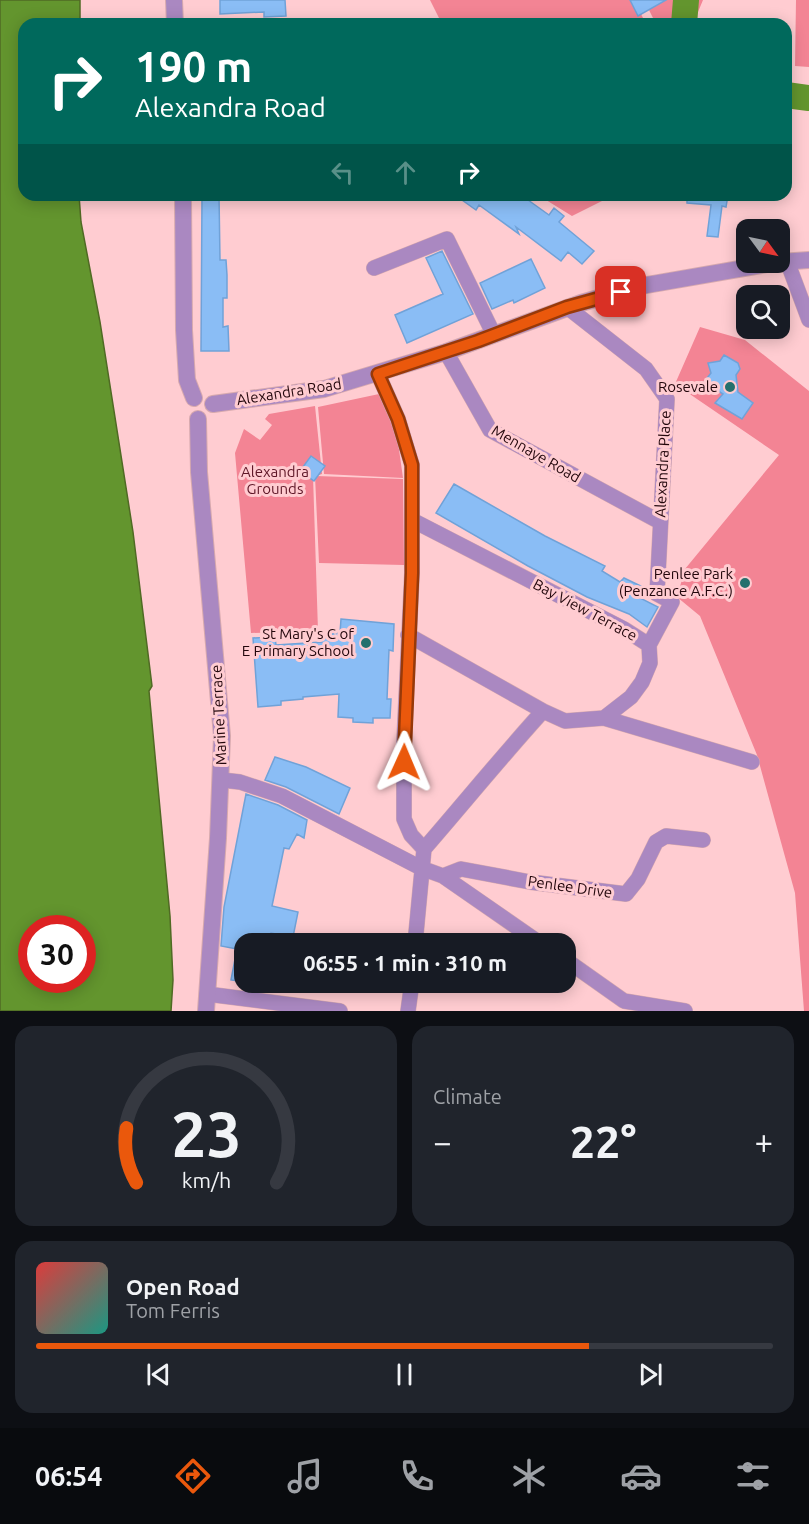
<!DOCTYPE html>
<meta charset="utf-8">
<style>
:root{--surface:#171b24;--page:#20242c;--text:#f1f3f6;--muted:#9ea1a6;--line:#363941;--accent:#ea580c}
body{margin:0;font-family:Ubuntu,sans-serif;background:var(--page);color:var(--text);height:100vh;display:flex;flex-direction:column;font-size:22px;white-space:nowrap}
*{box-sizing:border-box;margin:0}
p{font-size:20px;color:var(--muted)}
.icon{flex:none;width:33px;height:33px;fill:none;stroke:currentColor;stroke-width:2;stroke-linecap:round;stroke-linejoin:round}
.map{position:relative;height:1011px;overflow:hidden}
.drawer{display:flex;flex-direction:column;gap:15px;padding:15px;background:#0d0f14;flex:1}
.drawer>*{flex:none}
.banner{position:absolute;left:18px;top:18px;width:774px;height:183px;border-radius:18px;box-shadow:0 3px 15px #0003;background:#00695c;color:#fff;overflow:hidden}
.needle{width:39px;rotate:123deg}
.controls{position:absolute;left:736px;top:219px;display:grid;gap:12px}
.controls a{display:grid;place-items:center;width:54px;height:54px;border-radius:12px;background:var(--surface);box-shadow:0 3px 15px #0003;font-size:30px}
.speed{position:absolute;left:18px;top:915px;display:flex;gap:12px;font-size:30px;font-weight:700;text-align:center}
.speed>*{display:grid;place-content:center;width:78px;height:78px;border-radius:50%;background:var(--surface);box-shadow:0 3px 15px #0003;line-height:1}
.speed .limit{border:9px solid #d22;background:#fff;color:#111}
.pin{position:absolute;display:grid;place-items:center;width:51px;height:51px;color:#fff;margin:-26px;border-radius:12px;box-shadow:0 3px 9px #0006}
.me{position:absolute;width:66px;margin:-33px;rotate:1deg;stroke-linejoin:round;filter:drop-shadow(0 0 4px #0008)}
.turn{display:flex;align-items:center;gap:21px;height:126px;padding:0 18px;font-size:27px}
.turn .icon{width:78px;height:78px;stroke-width:2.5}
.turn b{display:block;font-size:42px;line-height:51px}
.lanes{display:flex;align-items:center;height:57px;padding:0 18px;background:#0003;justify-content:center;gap:30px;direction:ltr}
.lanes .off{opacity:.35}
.big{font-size:45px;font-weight:700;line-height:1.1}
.drawer .tile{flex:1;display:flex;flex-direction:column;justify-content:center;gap:9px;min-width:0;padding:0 21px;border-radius:18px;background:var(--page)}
.drawer .dial{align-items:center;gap:0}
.dial svg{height:156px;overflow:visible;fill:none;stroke:var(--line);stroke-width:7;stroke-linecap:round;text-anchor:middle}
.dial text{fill:var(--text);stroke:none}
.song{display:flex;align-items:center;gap:18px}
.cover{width:72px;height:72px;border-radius:9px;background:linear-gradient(135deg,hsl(0 70% 55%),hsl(170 70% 35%))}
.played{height:6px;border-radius:3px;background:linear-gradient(90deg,var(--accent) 75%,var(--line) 75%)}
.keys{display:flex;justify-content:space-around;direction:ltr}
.heat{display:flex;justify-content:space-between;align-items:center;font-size:33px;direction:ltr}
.drawer .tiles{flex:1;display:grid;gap:15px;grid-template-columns:1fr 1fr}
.tile:last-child{grid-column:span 2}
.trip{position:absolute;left:234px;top:933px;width:342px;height:60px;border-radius:18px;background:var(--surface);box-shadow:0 3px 15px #0003;font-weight:700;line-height:60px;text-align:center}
.tab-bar{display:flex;height:96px;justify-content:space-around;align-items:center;background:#090b0e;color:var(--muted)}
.tab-bar .icon{width:42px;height:42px}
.tab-bar .selected{color:var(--accent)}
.tab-bar b{font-size:27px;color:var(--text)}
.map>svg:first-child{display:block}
.green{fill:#f38494}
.water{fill:#63952e;stroke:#506a24;stroke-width:1.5;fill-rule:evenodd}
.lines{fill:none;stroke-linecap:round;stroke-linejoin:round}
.river{stroke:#63952e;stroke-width:26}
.building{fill:#8abdf5;stroke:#70a2d8;stroke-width:1.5}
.minor-casing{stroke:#d7a9ae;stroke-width:16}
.tertiary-casing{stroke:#d7a9ae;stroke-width:18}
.minor{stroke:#aa88c1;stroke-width:15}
.tertiary{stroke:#aa88c1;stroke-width:16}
.route-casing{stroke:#983908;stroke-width:15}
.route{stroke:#ea580c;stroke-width:10}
.poi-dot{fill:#25706d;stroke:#ffccd1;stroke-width:2}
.labels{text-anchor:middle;stroke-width:6;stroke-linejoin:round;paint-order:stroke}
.poi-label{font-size:15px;fill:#23070c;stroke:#ffccd1;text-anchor:end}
.street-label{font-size:15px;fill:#23070c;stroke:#ffccd1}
.park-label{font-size:15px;fill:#5e1627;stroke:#ffccd1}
</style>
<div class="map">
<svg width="809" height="1011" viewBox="0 0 809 1011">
<rect width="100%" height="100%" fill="#ffccd1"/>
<path class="green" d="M430,0h204l12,24h-204z
M644,0h59l-10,24h-37z
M796,0h13v67l-14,-1z
M538,195h76l-42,21z
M700,327l45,13 64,51v620h-5l-9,-118 -38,-138 -57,-139 -23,-19 8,-28 94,-114 -104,-71z
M379,394l16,27 8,57 -79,-4 -6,-67z
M315,406l7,68 -6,2 87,3 1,86 -85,-2 -4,-87h-2l5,155 -67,2 -16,-180 9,-24 16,11 12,-15 -7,-6 4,-5z"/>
<path class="water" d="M0,0h80v24h-56v171h55l2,27 19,100 33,210 19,154 -3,5 21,225 3,64 -2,31h-171zM32,928h50v52h-50z"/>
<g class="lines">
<path class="river" d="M684,24l2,-24
M786,95l23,3"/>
</g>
<path class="building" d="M220,0h65l1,16 -22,1v-5l-44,2z
M630,0h36l-28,16z
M202,195h17l1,65h6l1,15v23h-4v29l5,-1 1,25h-28z
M455,195h66l28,20 5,-7 10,8 -5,6 35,29 -12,13 -14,-12 -7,9 -45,-34 3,7 -40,-29 -3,5z
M687,195h41l-2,12 -4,-1 -4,31 -11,-1 4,-31 -24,-2z
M442,251l31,63 -66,29 -12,-28 48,-21 -17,-36z
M531,259l14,29 -31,15 -1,-3 -21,9 -12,-26z
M724,355l14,8 2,6 -4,6 2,17 15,11 -11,16 -27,-16 8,-9 -19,-12 7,-9 -3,-10 12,-2z
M311,456l14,10 -11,15 -14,-10z
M454,484l91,52 60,30 -3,5 18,11 4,-4 19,9 -5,10 20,10 -11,20 -18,-13 -42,-17 -59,-31 -92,-53z
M341,619l53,5 -1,27 -4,-1 -2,49h4l-1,19h-17v5l-20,-1v-4l-15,-1 1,-23 -36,3v2l-22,2v4l-23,2 -5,-69 22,-1 1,8 46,-3v-7l18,-2z
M275,757l31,10 44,21 -11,26 -53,-27 -21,-7z
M246,794l32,11 29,15 -3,18 -7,-4 -8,15 -5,-1 -12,58 26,6 -5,25 -22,-4 -2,11h-25v38l-13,-2 6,-31 -16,-3 3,-39z"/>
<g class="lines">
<defs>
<path id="minor" d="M787,261l22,59
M374,268l73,-29 47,96
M567,307l79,62 21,30 -10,195 15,8 -23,43
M446,352l44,78 170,92
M378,374l20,45 14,46v108l-8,170v76l7,16 13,14 -9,95
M412,520l212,109 25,16 1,18 -8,19 -11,15 -27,21 -39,3 -22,-10c-41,45 -79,92 -119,138
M408,635l135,76
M604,718l148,44
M222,780l18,2 42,14 139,72 22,8 98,68
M443,876l18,-7 69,13 96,12 12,-15 18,-37 10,-6 37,4
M566,960l58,41 61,10
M207,994l133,17
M408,1011l4,-29"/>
<path id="tertiary" d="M174,0l1,24
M183,195l1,135 3,50 7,18
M780,262l29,-2
M213,404l111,-15 122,-37 135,-49 60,-17 138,-24
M198,419l1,53 23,264 -4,102 -12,173"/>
</defs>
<use href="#minor" class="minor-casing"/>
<use href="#tertiary" class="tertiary-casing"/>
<use href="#minor" class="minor"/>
<use href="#tertiary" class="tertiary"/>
</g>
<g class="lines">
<defs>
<path id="route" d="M404,762l8,-189v-108l-14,-46 -20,-45 100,-33 89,-34 54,-15"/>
</defs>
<use href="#route" class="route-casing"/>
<use href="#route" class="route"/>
</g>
<g class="poi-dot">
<circle cx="730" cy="387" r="6"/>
<circle cx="745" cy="583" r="6"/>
<circle cx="366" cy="643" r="6"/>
</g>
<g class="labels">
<g class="poi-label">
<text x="718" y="392">Rosevale</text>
<text x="733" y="579">Penlee Park<tspan x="733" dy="17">(Penzance A.F.C.)</tspan></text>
<text x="354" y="639">St Mary's C of<tspan x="354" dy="17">E Primary School</tspan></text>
</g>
<g class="street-label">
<text transform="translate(289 392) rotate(-9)" y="5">Alexandra Road</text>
<text transform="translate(536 454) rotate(30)" y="5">Mennaye Road</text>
<text transform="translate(663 464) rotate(-87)" y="5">Alexandra Place</text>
<text transform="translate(585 610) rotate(28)" y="5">Bay View Terrace</text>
<text transform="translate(219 715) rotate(-93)" y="5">Marine Terrace</text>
<text transform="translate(570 887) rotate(8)" y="5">Penlee Drive</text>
</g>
<g class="park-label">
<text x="275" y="477">Alexandra<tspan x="275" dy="17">Grounds</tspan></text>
</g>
</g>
</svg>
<div class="controls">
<a><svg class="needle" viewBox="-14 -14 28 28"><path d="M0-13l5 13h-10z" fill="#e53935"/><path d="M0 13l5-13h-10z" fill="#9ea1a6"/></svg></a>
<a><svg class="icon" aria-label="search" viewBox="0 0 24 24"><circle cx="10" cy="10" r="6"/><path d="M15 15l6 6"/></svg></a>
</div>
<div class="speed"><div class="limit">30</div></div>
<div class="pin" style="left:621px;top:292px;background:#d93025"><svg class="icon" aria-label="arrive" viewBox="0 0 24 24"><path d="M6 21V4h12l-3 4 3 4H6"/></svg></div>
<svg class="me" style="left:404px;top:762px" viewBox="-20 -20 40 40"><path d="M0-17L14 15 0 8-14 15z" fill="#ea580c" stroke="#fff" stroke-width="4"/></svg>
<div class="trip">06:55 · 1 min · 310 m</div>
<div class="banner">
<div class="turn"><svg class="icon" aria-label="right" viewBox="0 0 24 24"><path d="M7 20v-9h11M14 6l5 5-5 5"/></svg><div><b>190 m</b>Alexandra Road</div></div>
<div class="lanes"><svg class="icon off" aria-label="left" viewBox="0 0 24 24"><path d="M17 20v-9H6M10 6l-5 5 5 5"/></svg><svg class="icon off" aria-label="ahead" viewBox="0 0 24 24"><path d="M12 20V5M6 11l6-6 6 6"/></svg><svg class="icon" aria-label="right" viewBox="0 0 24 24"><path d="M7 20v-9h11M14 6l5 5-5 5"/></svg></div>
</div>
</div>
<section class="drawer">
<div class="tiles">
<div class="tile dial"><svg viewBox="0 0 100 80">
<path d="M14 69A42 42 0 1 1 86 69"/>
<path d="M14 69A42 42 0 0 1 9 41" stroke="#ea580c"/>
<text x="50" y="56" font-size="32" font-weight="700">23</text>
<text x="50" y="72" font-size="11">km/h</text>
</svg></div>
<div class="tile"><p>Climate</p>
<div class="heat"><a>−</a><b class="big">22°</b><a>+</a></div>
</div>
<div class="tile">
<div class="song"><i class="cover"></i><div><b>Open Road</b><p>Tom Ferris</p></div></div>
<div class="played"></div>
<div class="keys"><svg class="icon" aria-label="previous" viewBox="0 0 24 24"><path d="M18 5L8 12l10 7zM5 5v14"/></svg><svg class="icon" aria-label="pause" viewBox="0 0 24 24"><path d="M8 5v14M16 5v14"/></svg><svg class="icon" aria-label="next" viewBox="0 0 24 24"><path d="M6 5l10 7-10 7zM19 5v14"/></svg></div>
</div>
</div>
</section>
<nav class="tab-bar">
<b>06:54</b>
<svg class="icon selected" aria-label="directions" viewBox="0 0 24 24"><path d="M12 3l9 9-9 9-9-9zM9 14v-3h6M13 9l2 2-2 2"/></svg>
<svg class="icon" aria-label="music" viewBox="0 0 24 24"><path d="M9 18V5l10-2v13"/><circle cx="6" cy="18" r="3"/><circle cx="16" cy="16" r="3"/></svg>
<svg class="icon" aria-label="phone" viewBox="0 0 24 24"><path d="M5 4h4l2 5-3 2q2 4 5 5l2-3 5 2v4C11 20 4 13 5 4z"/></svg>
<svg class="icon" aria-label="climate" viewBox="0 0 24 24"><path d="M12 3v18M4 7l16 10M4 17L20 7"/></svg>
<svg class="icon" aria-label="car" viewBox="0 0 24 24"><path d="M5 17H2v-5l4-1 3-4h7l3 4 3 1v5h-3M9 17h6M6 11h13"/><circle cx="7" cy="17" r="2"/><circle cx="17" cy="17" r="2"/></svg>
<svg class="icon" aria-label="filters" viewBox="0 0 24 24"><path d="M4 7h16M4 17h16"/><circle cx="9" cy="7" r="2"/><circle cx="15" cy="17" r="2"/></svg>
</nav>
